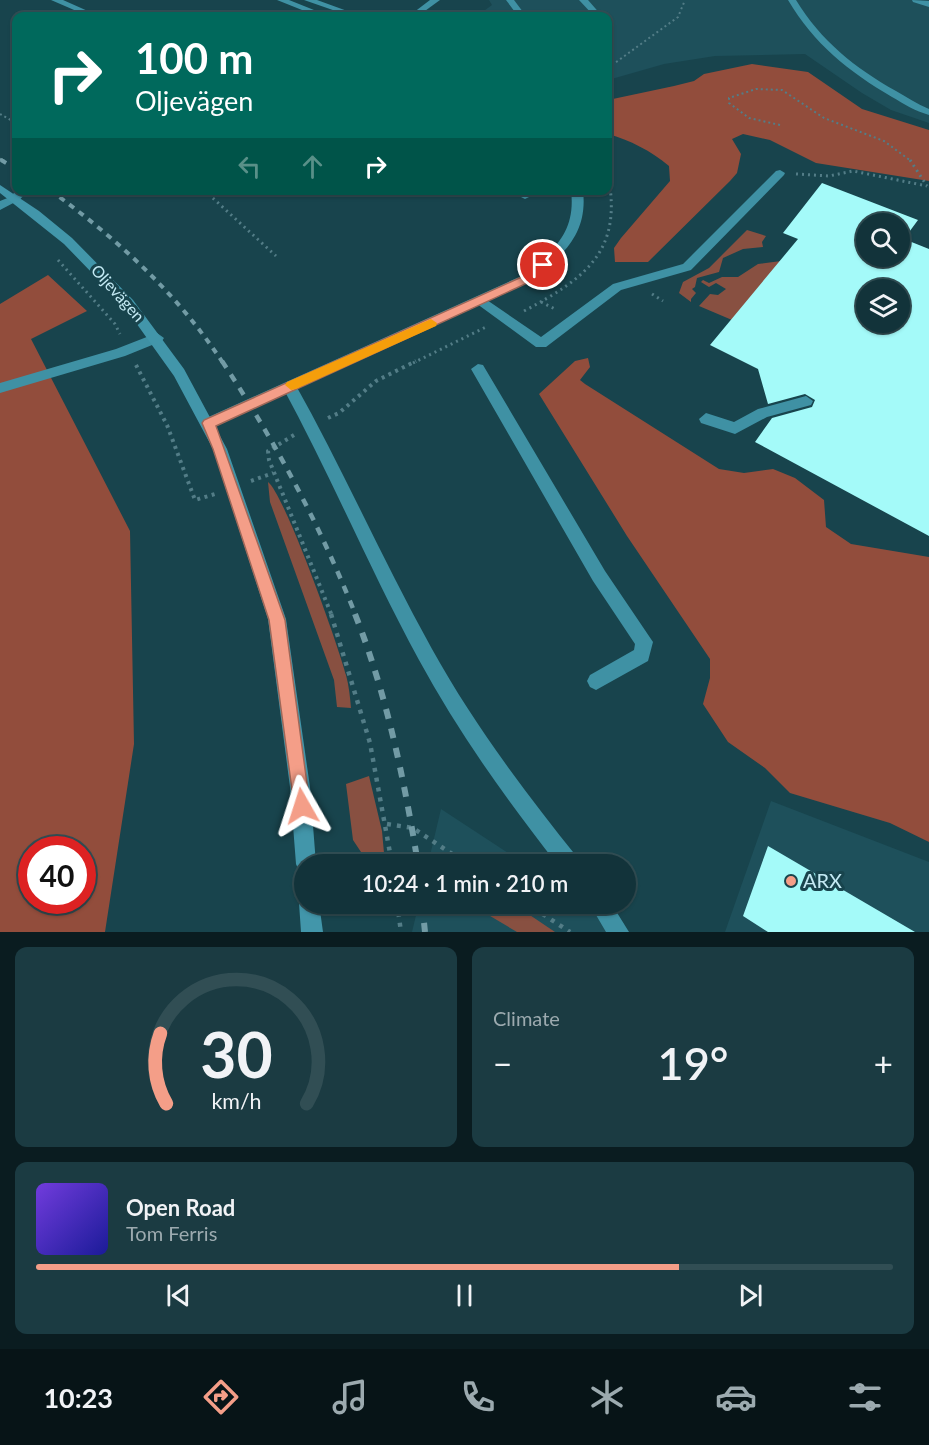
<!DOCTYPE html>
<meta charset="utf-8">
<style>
:root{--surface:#12333a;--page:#1b3b42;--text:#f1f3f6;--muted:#9caaaf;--line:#314e54;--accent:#f49e88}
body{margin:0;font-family:Lato,sans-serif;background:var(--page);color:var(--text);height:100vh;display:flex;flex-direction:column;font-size:22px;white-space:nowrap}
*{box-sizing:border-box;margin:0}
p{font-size:20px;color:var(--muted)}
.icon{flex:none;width:33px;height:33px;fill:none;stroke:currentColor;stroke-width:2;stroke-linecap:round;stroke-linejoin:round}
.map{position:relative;height:932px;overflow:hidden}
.side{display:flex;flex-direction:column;gap:15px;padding:15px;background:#0a1c20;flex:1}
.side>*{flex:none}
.guide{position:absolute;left:12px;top:12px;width:600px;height:183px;border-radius:12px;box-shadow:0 2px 4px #0004,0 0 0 2px var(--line);background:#00695c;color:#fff;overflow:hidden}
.buttons{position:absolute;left:856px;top:213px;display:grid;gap:12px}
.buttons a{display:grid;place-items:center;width:54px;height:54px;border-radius:50%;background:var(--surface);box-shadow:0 2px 4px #0004,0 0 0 2px var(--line);font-size:30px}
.speed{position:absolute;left:18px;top:836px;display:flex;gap:12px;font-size:30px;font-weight:700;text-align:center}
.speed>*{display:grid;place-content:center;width:78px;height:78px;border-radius:50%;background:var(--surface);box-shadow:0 2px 4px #0004,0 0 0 2px var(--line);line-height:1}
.speed .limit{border:9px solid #d22;background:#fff;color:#111}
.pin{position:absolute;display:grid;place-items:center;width:51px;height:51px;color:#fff;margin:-26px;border:3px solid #fff;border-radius:50%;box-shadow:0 2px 6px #0007}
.me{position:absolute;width:66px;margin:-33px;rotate:354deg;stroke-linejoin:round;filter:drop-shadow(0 0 4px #0008)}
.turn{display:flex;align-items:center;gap:21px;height:126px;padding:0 24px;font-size:27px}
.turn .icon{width:78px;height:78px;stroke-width:2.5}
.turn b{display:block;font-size:42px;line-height:51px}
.lanes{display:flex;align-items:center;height:57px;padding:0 24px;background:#0003;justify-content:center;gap:30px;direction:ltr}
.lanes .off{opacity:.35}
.big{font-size:45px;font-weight:600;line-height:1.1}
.side .widget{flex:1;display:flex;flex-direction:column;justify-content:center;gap:9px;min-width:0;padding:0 21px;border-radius:12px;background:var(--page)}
.side .dial{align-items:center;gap:0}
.dial svg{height:156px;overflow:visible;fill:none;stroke:var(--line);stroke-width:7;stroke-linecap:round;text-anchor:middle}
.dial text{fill:var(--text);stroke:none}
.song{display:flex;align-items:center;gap:18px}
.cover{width:72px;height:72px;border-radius:9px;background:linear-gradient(135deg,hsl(260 70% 55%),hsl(240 70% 35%))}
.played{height:6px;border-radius:3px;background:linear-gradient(90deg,var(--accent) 75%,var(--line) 75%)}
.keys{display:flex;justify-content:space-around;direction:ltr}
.heat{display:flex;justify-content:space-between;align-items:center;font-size:33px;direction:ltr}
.side .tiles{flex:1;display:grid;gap:15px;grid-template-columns:1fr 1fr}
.widget:last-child{grid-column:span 2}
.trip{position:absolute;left:294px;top:854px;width:342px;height:60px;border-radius:30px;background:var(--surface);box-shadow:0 2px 4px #0004,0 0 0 2px var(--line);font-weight:600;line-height:60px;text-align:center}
.tabs{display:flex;height:96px;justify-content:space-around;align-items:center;background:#071417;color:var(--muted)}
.tabs .icon{width:42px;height:42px}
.tabs .on{color:var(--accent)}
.tabs b{font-size:27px;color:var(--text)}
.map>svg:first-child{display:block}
.built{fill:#1e505b}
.green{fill:#885041}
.forest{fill:#924d3c;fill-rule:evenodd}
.building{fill:#a4faf9;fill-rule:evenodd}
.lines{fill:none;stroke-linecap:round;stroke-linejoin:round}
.path-far3{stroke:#537d87;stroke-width:2;stroke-dasharray:2 3;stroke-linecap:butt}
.path-far2{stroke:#537d87;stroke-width:3;stroke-dasharray:2 4;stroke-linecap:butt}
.path-far1{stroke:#537d87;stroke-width:4;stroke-dasharray:3 4.5;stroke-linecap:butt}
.path{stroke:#537d87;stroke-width:4.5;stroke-dasharray:4 6;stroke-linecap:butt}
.lane{fill:#3f91a4;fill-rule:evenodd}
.street{fill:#3f91a4;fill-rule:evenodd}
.secondary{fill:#4296aa;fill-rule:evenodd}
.rail-far3{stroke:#729ba5;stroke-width:3;stroke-dasharray:4.5 4.5;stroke-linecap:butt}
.rail-far2{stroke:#729ba5;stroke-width:4;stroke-dasharray:6 6;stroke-linecap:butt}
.rail-far1{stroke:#729ba5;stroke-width:4.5;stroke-dasharray:8 8;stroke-linecap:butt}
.rail{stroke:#729ba5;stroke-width:6;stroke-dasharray:10 10;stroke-linecap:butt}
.route{fill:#f49e88;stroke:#9f6758;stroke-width:1.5}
.slow{fill:#f59e0b}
.poi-dot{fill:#f49e88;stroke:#18444d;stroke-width:2}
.labels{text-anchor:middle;stroke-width:6;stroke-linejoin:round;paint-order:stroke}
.street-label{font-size:16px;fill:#c4eaf4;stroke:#18444d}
.near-poi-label{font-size:20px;fill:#c4eaf4;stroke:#18444d;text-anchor:start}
</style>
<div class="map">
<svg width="929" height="932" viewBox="0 0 929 932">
<rect width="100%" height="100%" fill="#18444d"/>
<path class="built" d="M489,0h440v123l-38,-13 -29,-17 -57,-39 -90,2 -51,8 -56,16v-64h-131l15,-11z
M771,801l158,61v70h-204z
M441,809l84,55h-97z
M419,903h166l44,29h-217z"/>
<path class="green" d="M747,230l19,6 -4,6 1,5 -20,2 -20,9 -4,14 -22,6 -2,9 -3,2 4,4 -5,6v3l-12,-9 4,-11 26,-14z
M781,261l-49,59 -33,-14 11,-12 8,1 8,-6 -10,-6 -7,4 -8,-5 2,-2 6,3 13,-6h16l20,-13z
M268,482c17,13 71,165 78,193 3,11 4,22 5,33l-14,-1 -3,-27 -64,-178z
M369,776l13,55 3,33h-16l-16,-24 -7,-56z
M456,903h56l43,29h-38l-37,-22z"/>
<path class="forest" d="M752,64l56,8 54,37 67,21v51l-113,-18 -46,-23 -27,-6 -11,5 9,15 -4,19 -7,8 -82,81h-33l-1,-14 7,-10 49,-57 -1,-15c-18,-15 -39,-26 -61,-32v-34l66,-14 20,-5 10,-7z
M48,275l39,36 -56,28 99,192 4,213 -29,188h-105v-628zM32,849h50v51h-50z
M588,358l2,9 -10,13 5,4 134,85 25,4 29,-4 22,9 29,22 2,27 25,17 78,13v285l-39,-19 -100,-30 -25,-25 -37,-26 -25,-38 7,-26v-19l-83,-123 -88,-142 36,-33z"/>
<path class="building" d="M822,183l96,37 -14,19 25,10v287l-174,-94 17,-24 40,-11 3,-7 -10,-6 -37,10 -10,-35 -48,-24 88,-106 -15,-6zM867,224h33v32h-33zM867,290h33v32h-33z
M768,846l147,86h-147l-25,-16z"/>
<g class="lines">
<path class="path-far3" d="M608,68l70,-51 7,-17
M0,114l16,9
M780,125l-31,-7 -20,-15v-5l27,-9 26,1 42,28 60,23 27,20"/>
<path class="path-far2" d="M910,160l17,26
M796,174l33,2 24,-5 74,15
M204,190l72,66
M58,260l57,64 5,10
M652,294l11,7
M541,302l16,8
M524,311c62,-33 99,-60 84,-136
M413,363l73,-36"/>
<path class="path-far1" d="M136,365l31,60 28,75 20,-6
M328,418l11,-5 37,-32 40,-20
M294,435l-26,16 1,9 63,156
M251,481l22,-8"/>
<path class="path" d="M331,614l39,129 22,121
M387,824l26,4 54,36
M397,903l4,29
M526,903l44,29"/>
<path class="lane" d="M51,0h12l36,16h-11z
M277,0h12l35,14 -7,2z
M304,0h13l44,16h-11z
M430,0h10l-22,16h-9z
M506,0h8l12,16h-8z
M788,0h8c25,41 59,68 100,91 11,6 21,13 33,18v6c-14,-4 -25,-11 -37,-18 -44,-26 -78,-53 -104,-97z
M912,0l17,1v6l-16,-5z
M780,170l5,3 -1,2 -93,95 -70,20 -75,57h-10l-63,-46 6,-4 5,1 57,39 72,-53 70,-20 93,-93z
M17,190h13l-11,10h-8l-2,-2z
M507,190h15l9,6 -6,3z
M478,364l5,1 122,206 48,71 -5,19 -52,29 -6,-3 -3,-6 3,-6 44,-25 1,-6 -42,-63 -122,-212z
M289,381l5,1c49,87 89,179 138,267 41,74 92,142 145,208l3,7h-23c-51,-65 -99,-132 -138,-204 -49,-90 -88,-184 -137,-274z
M806,396l7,5 -2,4 -44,12 -32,17 -34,-11 -2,-4 7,-6 28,9 24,-13z
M589,903h22l18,29h-23z"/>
<path class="street" d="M579,0h9l14,16h-8z
M571,190h12c5,44 -19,63 -49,90l-320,147h-10l-2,-4 2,-4 322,-145c29,-25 50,-42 45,-84z
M15,195l6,3 -2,2 -19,10v-9z
M157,333l7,5 -2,3 -37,15 -125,37v-10l116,-34z"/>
<path class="secondary" d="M0,185l39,26 33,27 61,62 51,69 43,80 59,170 24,168 6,77h-12v10l-5,-3 -3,-7 -6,-77 -22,-168 -55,-170 -39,-73 -50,-70 -60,-62 -64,-51z
M304,894v9h15l4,29h-22l-2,-29z"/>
<path class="rail-far3" d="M0,159l4,2"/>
<path class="rail-far2" d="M1,160l15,9
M50,190c67,49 127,103 173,173"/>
<path class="rail-far1" d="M222,361c54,82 98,164 134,255"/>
<path class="rail" d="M355,614c32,81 49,165 63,250
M422,903l3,29"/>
</g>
<path class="route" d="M543,262l5,3 -14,15 -318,146 69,194 25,186 -2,6 -6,3 -7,-3 -26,-192 -56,-171 -11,-26 2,-3 322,-145z"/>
<path class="slow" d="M431,319l6,4 -1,3 -140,63 -5,1 -6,-5 2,-3z"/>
<circle class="poi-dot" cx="791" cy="881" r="6"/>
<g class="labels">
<g class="street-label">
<text transform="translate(118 293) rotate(48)" y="6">Oljevägen</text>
</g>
<g class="near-poi-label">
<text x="803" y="888">ARX</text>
</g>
</g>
</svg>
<div class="buttons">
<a><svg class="icon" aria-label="search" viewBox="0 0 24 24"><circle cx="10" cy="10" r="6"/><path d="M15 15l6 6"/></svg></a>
<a><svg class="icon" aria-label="layers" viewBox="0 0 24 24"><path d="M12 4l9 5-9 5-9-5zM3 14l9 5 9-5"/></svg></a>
</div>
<div class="speed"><div class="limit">40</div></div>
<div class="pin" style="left:543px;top:265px;background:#d93025"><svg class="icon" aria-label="arrive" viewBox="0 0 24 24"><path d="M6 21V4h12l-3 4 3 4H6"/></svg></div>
<svg class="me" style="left:302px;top:806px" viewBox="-20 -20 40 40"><path d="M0-17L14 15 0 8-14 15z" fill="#f49e88" stroke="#fff" stroke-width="4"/></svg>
<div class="trip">10:24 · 1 min · 210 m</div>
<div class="guide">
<div class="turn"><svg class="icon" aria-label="right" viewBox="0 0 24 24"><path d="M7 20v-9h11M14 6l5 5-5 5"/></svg><div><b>100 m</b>Oljevägen</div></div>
<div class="lanes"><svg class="icon off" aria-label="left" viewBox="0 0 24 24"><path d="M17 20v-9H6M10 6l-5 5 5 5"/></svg><svg class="icon off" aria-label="ahead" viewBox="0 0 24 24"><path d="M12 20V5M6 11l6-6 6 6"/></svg><svg class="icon" aria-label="right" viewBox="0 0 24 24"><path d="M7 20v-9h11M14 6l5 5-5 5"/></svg></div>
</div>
</div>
<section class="side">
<div class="tiles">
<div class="widget dial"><svg viewBox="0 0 100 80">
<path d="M14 69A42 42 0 1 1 86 69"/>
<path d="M14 69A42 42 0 0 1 11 33" stroke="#f49e88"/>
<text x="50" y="56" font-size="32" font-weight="700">30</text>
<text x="50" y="72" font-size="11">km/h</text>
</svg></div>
<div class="widget"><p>Climate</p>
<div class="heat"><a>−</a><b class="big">19°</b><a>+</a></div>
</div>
<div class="widget">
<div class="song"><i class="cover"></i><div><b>Open Road</b><p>Tom Ferris</p></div></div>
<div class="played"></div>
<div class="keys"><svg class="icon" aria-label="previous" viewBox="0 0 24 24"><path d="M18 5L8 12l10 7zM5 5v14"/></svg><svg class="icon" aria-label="pause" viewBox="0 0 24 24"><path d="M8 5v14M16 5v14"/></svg><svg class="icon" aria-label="next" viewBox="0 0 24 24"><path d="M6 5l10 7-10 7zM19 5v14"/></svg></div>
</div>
</div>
</section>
<nav class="tabs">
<b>10:23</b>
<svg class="icon on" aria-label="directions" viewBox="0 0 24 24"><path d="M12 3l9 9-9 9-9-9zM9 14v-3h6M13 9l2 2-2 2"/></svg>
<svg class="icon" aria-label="music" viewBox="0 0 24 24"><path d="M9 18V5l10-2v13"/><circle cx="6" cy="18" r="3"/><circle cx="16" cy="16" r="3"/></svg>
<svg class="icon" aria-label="phone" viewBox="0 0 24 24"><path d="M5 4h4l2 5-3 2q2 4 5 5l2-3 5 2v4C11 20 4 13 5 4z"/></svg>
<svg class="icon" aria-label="climate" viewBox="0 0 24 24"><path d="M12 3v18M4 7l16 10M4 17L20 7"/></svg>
<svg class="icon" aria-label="car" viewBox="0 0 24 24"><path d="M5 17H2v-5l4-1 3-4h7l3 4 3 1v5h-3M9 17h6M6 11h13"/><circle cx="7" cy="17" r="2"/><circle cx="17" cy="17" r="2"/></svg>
<svg class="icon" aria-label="filters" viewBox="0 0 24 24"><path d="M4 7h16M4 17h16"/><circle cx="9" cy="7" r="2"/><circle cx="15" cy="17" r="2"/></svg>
</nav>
